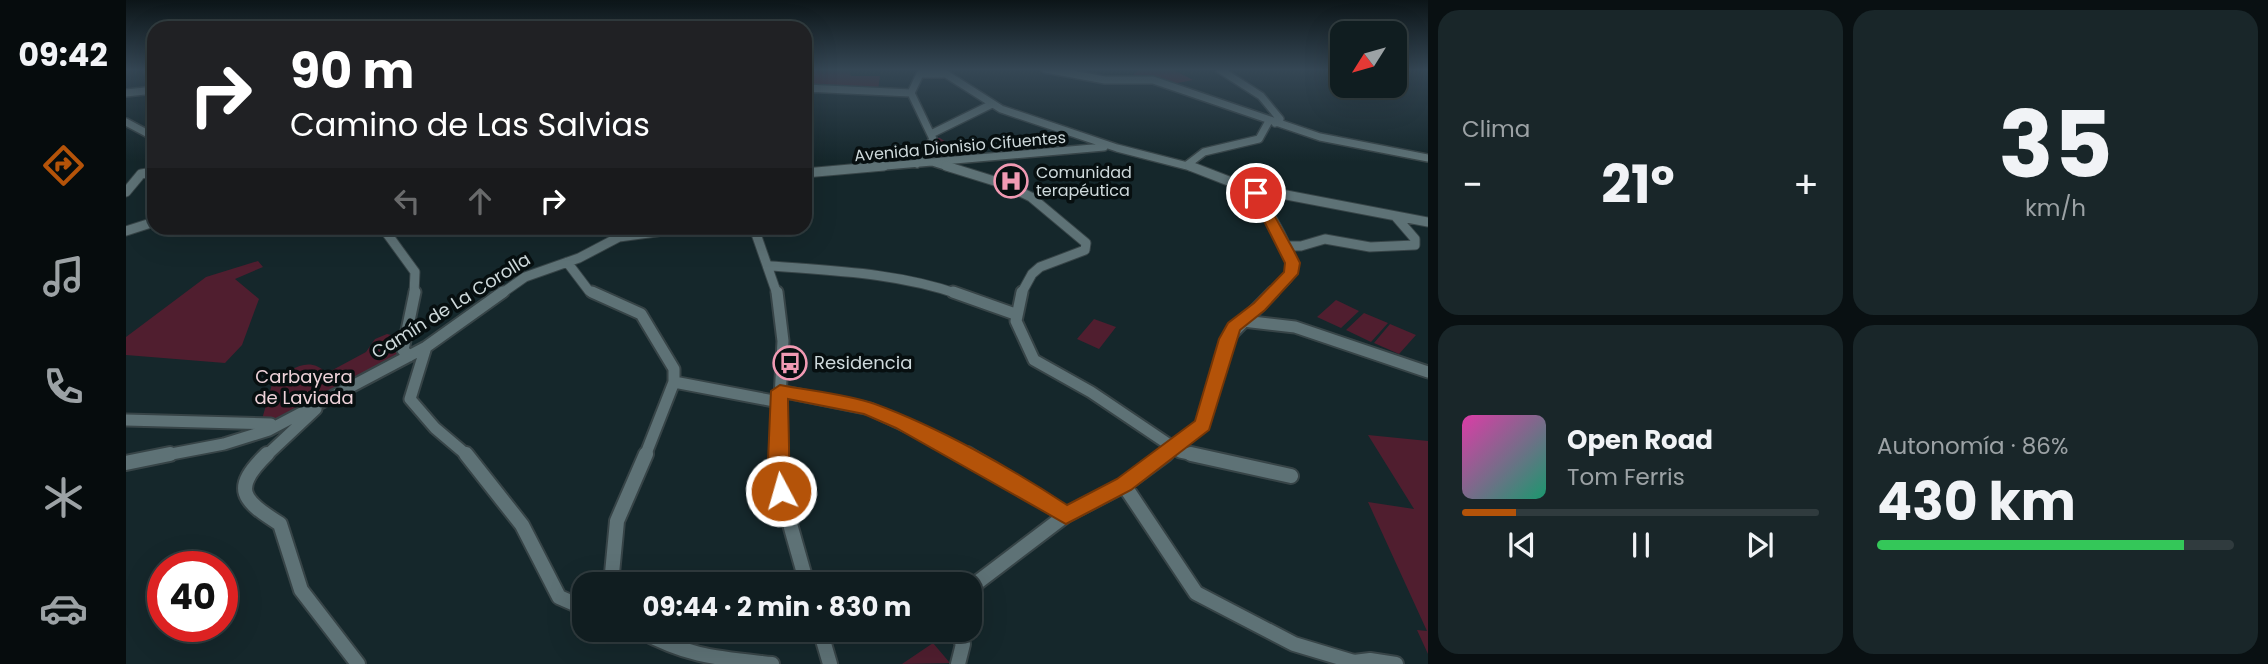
<!DOCTYPE html>
<html lang="es">
<meta charset="utf-8">
<style>
:root{--surface:#101d20;--page:#192629;--text:#f1f3f6;--muted:#9ca2a5;--line:#303b3e;--accent:#b45309}
body{margin:0;font-family:Poppins,sans-serif;background:var(--page);color:var(--text);height:100vh;display:flex;flex-direction:column;font-size:26px;white-space:nowrap}
*{box-sizing:border-box;margin:0}
p{font-size:23px;color:var(--muted)}
.icon{flex:none;width:38px;height:38px;fill:none;stroke:currentColor;stroke-width:2;stroke-linecap:round;stroke-linejoin:round}
.map{position:relative;flex:1;overflow:hidden}
.details{display:flex;flex-direction:column;gap:10px;padding:10px;background:#091012;width:840px}
.details>*{flex:none}
.top-card{position:absolute;left:21px;top:21px;width:665px;height:214px;border-radius:21px;box-shadow:0 7px 28px #0002,0 0 0 2px var(--line);background:#202124;color:#fff;overflow:hidden}
.needle{width:46px;rotate:233deg}
.buttons{position:absolute;left:1204px;top:21px;display:grid;gap:14px}
.buttons a{display:grid;place-items:center;width:77px;height:77px;border-radius:14px;background:var(--surface);box-shadow:0 7px 28px #0002,0 0 0 2px var(--line);font-size:35px}
.speed{position:absolute;left:21px;top:551px;display:flex;gap:14px;font-size:35px;font-weight:700;text-align:center}
.speed>*{display:grid;place-content:center;width:91px;height:91px;border-radius:50%;background:var(--surface);box-shadow:0 7px 28px #0002,0 0 0 2px var(--line);line-height:1}
.speed .limit{border:10px solid #d22;background:#fff;color:#111}
.pin{position:absolute;display:grid;place-items:center;width:60px;height:60px;color:#fff;margin:-30px;border:4px solid #fff;border-radius:50%;box-shadow:0 2px 7px #0007}
.me{position:absolute;width:77px;margin:-38px;rotate:354deg;stroke-linejoin:round;filter:drop-shadow(0 0 5px #0008)}
.turn{display:flex;align-items:center;gap:24px;height:147px;padding:0 28px;font-size:32px}
.turn .icon{width:91px;height:91px;stroke-width:2.5}
.turn b{display:block;font-size:49px;line-height:60px}
.lanes{display:flex;align-items:center;height:66px;padding:0 28px;background:#0003;justify-content:center;gap:35px;direction:ltr}
.lanes .off{opacity:.35}
.big{font-size:52px;font-weight:700;line-height:1.1}
.details .card{flex:1;display:flex;flex-direction:column;justify-content:center;gap:10px;min-width:0;padding:0 24px;border-radius:21px;background:var(--page)}
.details .dial{align-items:center;gap:0}
.dial b{font-size:91px;line-height:1}
.song{display:flex;align-items:center;gap:21px}
.cover{width:84px;height:84px;border-radius:10px;background:linear-gradient(135deg,hsl(320 70% 55%),hsl(160 70% 35%))}
.played{height:7px;border-radius:4px;background:linear-gradient(90deg,var(--accent) 15%,var(--line) 15%)}
.keys{display:flex;justify-content:space-around;direction:ltr}
.heat{display:flex;justify-content:space-between;align-items:center;font-size:38px;direction:ltr}
.charge{height:10px;border-radius:5px;background:linear-gradient(90deg,#34c759 86%,var(--line) 0)}
.details .tiles{flex:1;display:grid;gap:10px;grid-template-columns:repeat(2,1fr)}
.trip{position:absolute;left:446px;top:572px;width:410px;height:70px;border-radius:21px;background:var(--surface);box-shadow:0 7px 28px #0002,0 0 0 2px var(--line);font-weight:700;line-height:70px;text-align:center}
main{display:flex;flex:1;min-height:0}
.menu{display:flex;flex-direction:column;width:126px;justify-content:space-around;align-items:center;background:#060c0d;color:var(--muted)}
.menu .icon{width:49px;height:49px}
.menu .selected{color:var(--accent)}
.menu b{font-size:32px;color:var(--text)}
.map>svg:first-child{display:block}
.green{fill:#501e2f}
.lines{fill:none;stroke-linecap:round;stroke-linejoin:round}
.minor-far3-casing{stroke:#374447;stroke-width:10}
.minor-far2-casing{stroke:#374447;stroke-width:11}
.minor-far1-casing{stroke:#374447;stroke-width:15}
.minor-casing{stroke:#374447;stroke-width:18}
.minor-far3{stroke:#5e7276;stroke-width:7}
.minor-far2{stroke:#5e7276;stroke-width:9}
.minor-far1{stroke:#5e7276;stroke-width:11}
.minor{stroke:#5e7276;stroke-width:14}
.route{fill:#b45309;stroke:#753606;stroke-width:2}
.labels{text-anchor:middle;stroke-width:7;stroke-linejoin:round;paint-order:stroke}
.far-street-label{font-size:16px;fill:#ced9db;stroke:#070f10}
.far-poi-label{font-size:16px;fill:#ced9db;stroke:#070f10;text-anchor:start}
.street-label{font-size:18px;fill:#ced9db;stroke:#070f10}
.poi-label{font-size:18px;fill:#ced9db;stroke:#070f10;text-anchor:start}
.park-label{font-size:18px;fill:#eed2d9;stroke:#070f10}
</style>
<main>
<nav class="menu">
<b>09:42</b>
<svg class="icon selected" aria-label="directions" viewBox="0 0 24 24"><path d="M12 3l9 9-9 9-9-9zM9 14v-3h6M13 9l2 2-2 2"/></svg>
<svg class="icon" aria-label="music" viewBox="0 0 24 24"><path d="M9 18V5l10-2v13"/><circle cx="6" cy="18" r="3"/><circle cx="16" cy="16" r="3"/></svg>
<svg class="icon" aria-label="phone" viewBox="0 0 24 24"><path d="M5 4h4l2 5-3 2q2 4 5 5l2-3 5 2v4C11 20 4 13 5 4z"/></svg>
<svg class="icon" aria-label="climate" viewBox="0 0 24 24"><path d="M12 3v18M4 7l16 10M4 17L20 7"/></svg>
<svg class="icon" aria-label="car" viewBox="0 0 24 24"><path d="M5 17H2v-5l4-1 3-4h7l3 4 3 1v5h-3M9 17h6M6 11h13"/><circle cx="7" cy="17" r="2"/><circle cx="17" cy="17" r="2"/></svg>
</nav>
<div class="map">
<svg width="1302" height="664" viewBox="0 0 1302 664">
<rect width="100%" height="100%" fill="#15272b"/>
<path class="green" d="M679,69l44,1 2,6h29l-2,14 -73,-3z
M1013,69h33l21,11 -21,4 -42,-6z
M806,137l8,1 32,21 -55,5z
M132,261l5,6 -28,12 24,20 -17,46 -17,18 -99,-8v-18l80,-60z
M1210,300l23,11 -18,17 -24,-11z
M1238,313l24,10 -17,19 -25,-12z
M968,319l22,8 -17,22 -22,-10z
M1264,324l26,11 -17,19 -25,-11z
M261,334l16,4 6,18 -90,49 -59,21 13,-45c19,-12 35,-26 54,-8l39,-21 9,-13z
M1242,435l60,6v213l-11,-24 10,1 -59,-129 46,7z
M807,643l17,20 -48,1z"/>
<g class="lines">
<defs>
<path id="minor-far3" d="M919,69l60,11h48l167,57 108,21
M1093,69l42,27 19,23 -5,4
M679,88l106,5
M0,93l28,-3
M0,122l28,15
M805,134l61,-30
M806,162l19,6
M791,164l16,-25 -22,-46 9,-19h26l55,35 116,39 78,20
M1061,165l17,-13 55,-13 10,-18
M737,168l241,-21"/>
<path id="minor-far2" d="M820,166l58,18 27,13 55,46 -1,7 -45,17 -8,7 -11,20
M1064,166l54,21 184,35
M679,173l79,-7
M1129,190c9,16 43,66 36,83 -3,8 -13,15 -19,21
M0,192l15,-18 13,-2
M257,228l32,44 -1,22
M628,228l23,66
M0,231l28,-9
M1159,246h16l24,-7 45,8 45,-2v-6l-19,-22
M441,262l22,29 7,3
M645,266c64,5 126,7 187,28
M375,294l24,-17 54,-19 40,-21 67,-9"/>
<path id="minor-far1" d="M466,292l49,22 33,55v13l-29,74
M651,292l6,49 -6,115
M827,292l62,22
M896,292l-6,29 18,39 57,32 89,60 19,4
M1117,321l52,6 133,45
M300,347l-16,52 25,29 33,28
M283,356l-6,-6 12,-58
M548,382l105,20
M654,391l90,18 100,47
M0,420l145,4
M35,456l63,-12 45,-14 157,-83 77,-55
M140,456l50,-47
M1037,456l40,-31 24,-86 46,-47"/>
<path id="minor" d="M141,454c-36,35 -25,46 13,70l21,66 57,74
M340,454l56,71 37,72 25,11
M651,454l9,56 21,74
M841,454l99,61
M1065,454l100,22
M0,463l44,-9
M998,485l72,108 98,51 60,18 16,-2 26,4
M485,584l6,-63 29,-67
M844,588l96,-73 58,-30 42,-31
M513,630c50,27 78,28 133,34
M694,630l10,34
M830,630l7,14 -5,20"/>
</defs>
<use href="#minor-far3" class="minor-far3-casing"/>
<use href="#minor-far2" class="minor-far2-casing"/>
<use href="#minor-far1" class="minor-far1-casing"/>
<use href="#minor" class="minor-casing"/>
<use href="#minor-far3" class="minor-far3"/>
<use href="#minor-far2" class="minor-far2"/>
<use href="#minor-far1" class="minor-far1"/>
<use href="#minor" class="minor"/>
</g>
<linearGradient id="sky" x2="0" y2="1"><stop stop-color="#0c1518"/><stop offset="0.43" stop-color="#354755"/><stop offset="1" stop-color="#354755" stop-opacity="0"/></linearGradient>
<rect width="1302" height="162" fill="url(#sky)"/>
<path class="route" d="M1126,190l10,3 32,58 6,12 -2,11 -33,36 -25,20 -31,100 -78,60 -65,34 -170,-96 -32,-14 -76,-15c0,14 3,92 0,97h-14l-6,-35 3,-70 9,-6c31,6 66,9 95,19 63,23 136,64 192,101l50,-26 78,-58 24,-82 9,-16 26,-20 30,-31 1,-9 -35,-70z"/>
<defs>
<symbol id="hospital-ring" viewBox="-11 -11 22 22"><circle r="9.5" fill="#070f10" stroke="#f19ab3" stroke-width="1.5"/><path d="M-5-5h3v3.5h4V-5h3V5h-3V1.5h-4V5h-3Z" fill="#f19ab3"/></symbol>
<symbol id="bus-ring" viewBox="-11 -11 22 22"><circle r="9.5" fill="#070f10" stroke="#f19ab3" stroke-width="1.5"/><path d="M-5-6H5V4H4V6H2V4H-2V6H-4V4H-5ZM-3.5-4V0h7V-4ZM-3.5 1.2v1.5H-2V1.2ZM2 1.2v1.5H3.5V1.2Z" fill="#f19ab3"/></symbol>
</defs>
<g fill-rule="evenodd">
<use href="#hospital-ring" x="866" y="162" width="38" height="38"/>
<use href="#bus-ring" x="645" y="344" width="38" height="38"/>
</g>
<g class="labels">
<g class="far-street-label">
<text transform="translate(834 146) rotate(-5)" y="6">Avenida Dionisio Cifuentes</text>
</g>
<g class="far-poi-label">
<text x="910" y="178">Comunidad<tspan x="910" dy="18">terapéutica</tspan></text>
</g>
<g class="street-label">
<text transform="translate(325 306) rotate(-32)" y="6">Camín de La Corolla</text>
</g>
<g class="poi-label">
<text x="688" y="369">Residencia</text>
</g>
<g class="park-label">
<text x="178" y="383">Carbayera<tspan x="178" dy="21">de Laviada</tspan></text>
</g>
</g>
</svg>
<div class="buttons">
<a><svg class="needle" viewBox="-14 -14 28 28"><path d="M0-13l5 13h-10z" fill="#e53935"/><path d="M0 13l5-13h-10z" fill="#9ca2a5"/></svg></a>
</div>
<div class="speed"><div class="limit">40</div></div>
<div class="pin" style="left:1130px;top:193px;background:#d93025"><svg class="icon" aria-label="arrive" viewBox="0 0 24 24"><path d="M6 21V4h12l-3 4 3 4H6"/></svg></div>
<svg class="me" style="left:655px;top:491px" viewBox="-20 -20 40 40"><circle r="17" fill="#b45309" stroke="#fff" stroke-width="3"/><path d="M0-11L8 9 0 5-8 9z" fill="#fff"/></svg>
<div class="trip">09:44 · 2 min · 830 m</div>
<div class="top-card">
<div class="turn"><svg class="icon" aria-label="right" viewBox="0 0 24 24"><path d="M7 20v-9h11M14 6l5 5-5 5"/></svg><div><b>90 m</b>Camino de Las Salvias</div></div>
<div class="lanes"><svg class="icon off" aria-label="left" viewBox="0 0 24 24"><path d="M17 20v-9H6M10 6l-5 5 5 5"/></svg><svg class="icon off" aria-label="ahead" viewBox="0 0 24 24"><path d="M12 20V5M6 11l6-6 6 6"/></svg><svg class="icon" aria-label="right" viewBox="0 0 24 24"><path d="M7 20v-9h11M14 6l5 5-5 5"/></svg></div>
</div>
</div>
<section class="details">
<div class="tiles">
<div class="card"><p>Clima</p>
<div class="heat"><a>−</a><b class="big">21°</b><a>+</a></div>
</div>
<div class="card dial"><b>35</b><p>km/h</p></div>
<div class="card">
<div class="song"><i class="cover"></i><div><b>Open Road</b><p>Tom Ferris</p></div></div>
<div class="played"></div>
<div class="keys"><svg class="icon" aria-label="previous" viewBox="0 0 24 24"><path d="M18 5L8 12l10 7zM5 5v14"/></svg><svg class="icon" aria-label="pause" viewBox="0 0 24 24"><path d="M8 5v14M16 5v14"/></svg><svg class="icon" aria-label="next" viewBox="0 0 24 24"><path d="M6 5l10 7-10 7zM19 5v14"/></svg></div>
</div>
<div class="card"><p>Autonomía · 86%</p><b class="big">430 km</b><div class="charge"></div></div>
</div>
</section>
</main>
